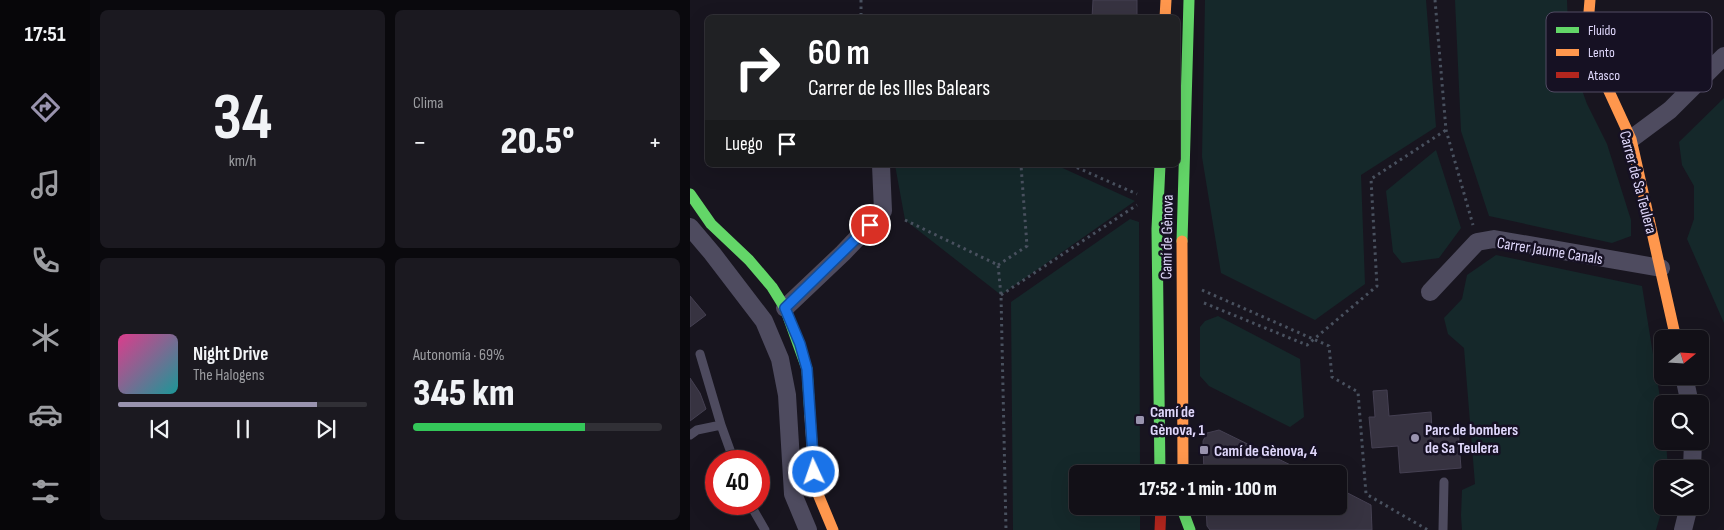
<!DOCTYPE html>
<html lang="es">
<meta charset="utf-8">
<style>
:root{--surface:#121017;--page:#1b1920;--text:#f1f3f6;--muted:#9c9da1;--line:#313036;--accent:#9993ae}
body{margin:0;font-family:"Sofia Sans Condensed",sans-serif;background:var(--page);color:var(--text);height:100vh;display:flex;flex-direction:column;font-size:19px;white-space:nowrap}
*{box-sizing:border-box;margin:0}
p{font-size:16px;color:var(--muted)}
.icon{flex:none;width:28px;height:28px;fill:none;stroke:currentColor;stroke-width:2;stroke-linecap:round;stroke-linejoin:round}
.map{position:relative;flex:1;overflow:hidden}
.sheet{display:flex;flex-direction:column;gap:10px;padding:10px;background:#0a090d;width:600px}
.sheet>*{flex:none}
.hud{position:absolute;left:15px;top:15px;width:475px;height:152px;border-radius:8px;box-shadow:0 5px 20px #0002,0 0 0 1px var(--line);background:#202124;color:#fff;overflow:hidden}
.needle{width:32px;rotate:72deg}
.buttons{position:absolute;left:964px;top:330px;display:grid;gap:10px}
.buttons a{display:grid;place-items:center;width:55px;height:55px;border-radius:8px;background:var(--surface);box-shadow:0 5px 20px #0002,0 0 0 1px var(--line);font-size:25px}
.speed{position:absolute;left:15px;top:450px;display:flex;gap:10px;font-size:25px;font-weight:700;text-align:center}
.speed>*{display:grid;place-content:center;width:65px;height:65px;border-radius:50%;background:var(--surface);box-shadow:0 5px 20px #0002,0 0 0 1px var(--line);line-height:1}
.speed .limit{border:8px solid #d22;background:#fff;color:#111}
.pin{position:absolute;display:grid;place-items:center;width:42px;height:42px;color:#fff;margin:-21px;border:2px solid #fff;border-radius:50%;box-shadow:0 1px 5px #0007}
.me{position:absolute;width:55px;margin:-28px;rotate:357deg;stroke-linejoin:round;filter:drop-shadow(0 0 4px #0008)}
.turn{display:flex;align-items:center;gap:18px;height:105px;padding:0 20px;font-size:22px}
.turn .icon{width:65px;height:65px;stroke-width:2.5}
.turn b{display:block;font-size:35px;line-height:42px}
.then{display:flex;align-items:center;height:48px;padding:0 20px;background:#0003;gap:10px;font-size:19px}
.big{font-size:38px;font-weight:800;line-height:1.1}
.sheet .widget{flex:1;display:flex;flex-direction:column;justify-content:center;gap:8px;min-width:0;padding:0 18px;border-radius:8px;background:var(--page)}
.sheet .dial{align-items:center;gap:0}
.dial b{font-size:65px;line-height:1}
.song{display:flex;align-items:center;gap:15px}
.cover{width:60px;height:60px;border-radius:8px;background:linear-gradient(135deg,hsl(330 70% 55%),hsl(180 70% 35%))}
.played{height:5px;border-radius:2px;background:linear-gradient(90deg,var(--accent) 80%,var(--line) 80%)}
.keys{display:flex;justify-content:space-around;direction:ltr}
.heat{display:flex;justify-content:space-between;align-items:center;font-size:28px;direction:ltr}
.charge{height:8px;border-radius:4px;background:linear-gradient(90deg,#34c759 69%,var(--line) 0)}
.sheet .tiles{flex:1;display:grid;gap:10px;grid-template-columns:repeat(2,1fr)}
.trip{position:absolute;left:379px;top:465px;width:278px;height:50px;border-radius:8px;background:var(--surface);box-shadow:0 5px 20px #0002,0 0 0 1px var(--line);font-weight:800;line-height:50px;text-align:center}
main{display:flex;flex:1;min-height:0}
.tabs{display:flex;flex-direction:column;width:90px;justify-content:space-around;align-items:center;background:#070609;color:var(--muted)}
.tabs .icon{width:35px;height:35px}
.tabs .on{color:var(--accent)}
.tabs b{font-size:22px;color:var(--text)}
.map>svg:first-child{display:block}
.green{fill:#15282a}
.building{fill:#373341;stroke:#454052}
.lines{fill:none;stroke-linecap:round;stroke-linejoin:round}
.path{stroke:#49515f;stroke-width:3;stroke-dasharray:2.5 4;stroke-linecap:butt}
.lane{stroke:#4e4b5f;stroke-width:9}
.street{stroke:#4e4b5f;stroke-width:18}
.fast{stroke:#63d668;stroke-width:11}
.slow{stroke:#ff974d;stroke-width:11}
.jam{stroke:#b3261e;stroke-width:11}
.route-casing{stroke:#114b97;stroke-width:12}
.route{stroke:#1a73e8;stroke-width:9}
.poi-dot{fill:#9993ae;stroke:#161123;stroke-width:2}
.labels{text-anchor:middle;stroke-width:5;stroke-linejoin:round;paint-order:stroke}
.street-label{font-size:16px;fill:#dfd7fb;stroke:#161123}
.poi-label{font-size:16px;font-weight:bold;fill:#dfd7fb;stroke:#161123;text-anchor:start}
.key{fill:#161123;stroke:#524c64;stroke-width:1}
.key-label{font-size:14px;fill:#dfd7fb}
</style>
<main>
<nav class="tabs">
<b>17:51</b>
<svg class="icon on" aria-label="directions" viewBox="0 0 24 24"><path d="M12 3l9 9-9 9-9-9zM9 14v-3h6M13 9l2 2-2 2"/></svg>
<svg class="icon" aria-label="music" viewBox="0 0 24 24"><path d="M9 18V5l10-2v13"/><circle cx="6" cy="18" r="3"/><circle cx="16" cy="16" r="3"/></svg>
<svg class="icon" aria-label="phone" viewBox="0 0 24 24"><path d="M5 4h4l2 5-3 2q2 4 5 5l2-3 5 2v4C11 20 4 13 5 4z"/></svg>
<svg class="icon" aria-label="climate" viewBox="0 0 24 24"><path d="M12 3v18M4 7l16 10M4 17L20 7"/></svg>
<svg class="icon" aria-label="car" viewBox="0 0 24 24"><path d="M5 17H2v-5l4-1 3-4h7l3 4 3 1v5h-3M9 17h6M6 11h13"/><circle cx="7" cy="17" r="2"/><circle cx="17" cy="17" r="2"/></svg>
<svg class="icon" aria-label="filters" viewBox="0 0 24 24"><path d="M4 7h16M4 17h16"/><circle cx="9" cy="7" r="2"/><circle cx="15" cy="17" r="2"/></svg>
</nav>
<section class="sheet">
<div class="tiles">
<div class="widget dial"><b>34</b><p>km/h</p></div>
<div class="widget"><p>Clima</p>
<div class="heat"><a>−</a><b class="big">20.5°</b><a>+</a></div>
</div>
<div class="widget">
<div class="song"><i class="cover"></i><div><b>Night Drive</b><p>The Halogens</p></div></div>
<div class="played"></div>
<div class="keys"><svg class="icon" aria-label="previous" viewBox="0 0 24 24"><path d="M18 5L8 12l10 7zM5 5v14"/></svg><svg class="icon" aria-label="pause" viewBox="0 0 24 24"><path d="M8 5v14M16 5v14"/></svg><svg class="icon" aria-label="next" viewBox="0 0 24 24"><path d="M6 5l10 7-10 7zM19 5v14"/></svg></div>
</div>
<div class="widget"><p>Autonomía · 69%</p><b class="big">345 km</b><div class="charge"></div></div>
</div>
</section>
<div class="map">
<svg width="1034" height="530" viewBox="0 0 1034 530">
<rect width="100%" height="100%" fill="#18151f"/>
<path class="green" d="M515,0h221l10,127 -75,48 4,109 -50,36 -94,-47 -19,-116z
M765,0h112l2,54 18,50 20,40 24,76v16l-19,7 -123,-27 -28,-85z
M1034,98v225l-37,-84 7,-20v-33l-12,-21 -3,-23z
M746,150l25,78 -22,30 -37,5 -9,-11 -7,-61z
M205,165h161l79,36 -134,94 -96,-75z
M440,219l9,3 1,252h-62v32h62v24h-127l-2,-228z
M806,255l146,31 20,124v31h4l2,28h-6l1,37 -7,24h-194l-1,-14 1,-26 13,-6 -11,-136 -16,-14 -4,-16 18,-19 5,-24z
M528,316l82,43 4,58 -14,10 -81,-41 -9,-10v-49l5,-6z"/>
<path class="building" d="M403,0h44v18h-45z
M0,296l16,19 -16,12z
M0,378l10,15 6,16 -16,12z
M697,390l2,26 42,-4 1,19 26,-2 3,39 -61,5 -2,-27 -26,2 -3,-31h6l-2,-26z
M529,430l90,44h-105l-1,-33 4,-8z
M648,488l33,17 1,25h-162l-3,-4 -1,-20h132z"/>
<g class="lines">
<path class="path" d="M171,0v18
M745,0l11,130 27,95
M381,165l66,29
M215,220l93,45 3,30 5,235
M308,265l29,-19 -6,-81
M512,290l127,56 3,31 26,15 8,102 62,36
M311,295l136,-90
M514,303l103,42 70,-59 -6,-107 75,-49"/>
<path class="lane" d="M10,354l21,71 13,36
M0,435l7,-5 24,-5
M60,504l15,26
M753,530l1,-48"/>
<path class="street" d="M941,139l39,-29 54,-54
M0,227l22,26 52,68 16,38 7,36 6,99 15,36
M740,292l47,-50 17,-3 167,29
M95,308l58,-55 40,-42 -2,-46
M994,376l6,28
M1002,469l1,-28
M993,530l6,-24"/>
<path class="fast" d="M470,165l-3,64 3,245
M0,194l21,30 38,36 23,27 13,21 22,61 3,47
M492,241l7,-241
M494,506v8l6,16"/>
<path class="slow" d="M900,0l-2,24 8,39 35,76 45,200
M475,18l1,-18
M492,241l1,233
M120,416l5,71 18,43"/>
<path class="jam" d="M470,530l1,-24"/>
</g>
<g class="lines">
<defs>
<path id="route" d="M124,472l-7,-103 -7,-25 -15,-36 85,-83"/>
</defs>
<use href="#route" class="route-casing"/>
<use href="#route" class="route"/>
</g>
<g class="poi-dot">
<rect x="445" y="415" width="10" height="10" rx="2.5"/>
<circle cx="725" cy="438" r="5"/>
<rect x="509" y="445" width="10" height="10" rx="2.5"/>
</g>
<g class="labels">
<g class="street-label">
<text transform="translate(949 182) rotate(75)" y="6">Carrer de Sa Teulera</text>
<text transform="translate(476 237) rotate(-89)" y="6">Camí de Gènova</text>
<text transform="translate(860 250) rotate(9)" y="6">Carrer Jaume Canals</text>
</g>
<g class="poi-label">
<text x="460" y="417">Camí de<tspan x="460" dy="18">Gènova, 1</tspan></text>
<text x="735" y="435">Parc de bombers<tspan x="735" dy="18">de Sa Teulera</tspan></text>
<text x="524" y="456">Camí de Gènova, 4</text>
</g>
</g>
<rect x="856" y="12" width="166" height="80" rx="8" class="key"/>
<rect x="866" y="27" width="23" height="6" fill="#63d668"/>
<rect x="866" y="49" width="23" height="7" fill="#ff974d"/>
<rect x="866" y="72" width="23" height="6" fill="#b3261e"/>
<g class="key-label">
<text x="898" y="35">Fluido</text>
<text x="898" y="57">Lento</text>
<text x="898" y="80">Atasco</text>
</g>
</svg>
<div class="buttons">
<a><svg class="needle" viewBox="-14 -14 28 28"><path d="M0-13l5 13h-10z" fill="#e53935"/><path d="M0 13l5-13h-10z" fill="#9c9da1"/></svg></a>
<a><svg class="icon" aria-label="search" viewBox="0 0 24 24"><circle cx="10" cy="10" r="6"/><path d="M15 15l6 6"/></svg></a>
<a><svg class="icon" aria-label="layers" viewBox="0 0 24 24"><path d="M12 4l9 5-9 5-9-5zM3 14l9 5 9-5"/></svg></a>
</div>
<div class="speed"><div class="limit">40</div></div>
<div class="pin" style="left:180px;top:225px;background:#d93025"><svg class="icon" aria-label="arrive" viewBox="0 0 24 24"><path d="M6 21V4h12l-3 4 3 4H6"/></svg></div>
<svg class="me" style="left:124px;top:472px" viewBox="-20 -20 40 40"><circle r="17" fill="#1a73e8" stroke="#fff" stroke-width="3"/><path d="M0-11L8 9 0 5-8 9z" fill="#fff"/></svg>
<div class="trip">17:52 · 1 min · 100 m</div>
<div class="hud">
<div class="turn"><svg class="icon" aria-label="right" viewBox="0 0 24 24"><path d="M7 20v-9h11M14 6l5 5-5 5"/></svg><div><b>60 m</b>Carrer de les Illes Balears</div></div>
<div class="then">Luego<svg class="icon" aria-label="arrive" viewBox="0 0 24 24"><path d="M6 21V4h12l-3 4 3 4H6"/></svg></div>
</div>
</div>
</main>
